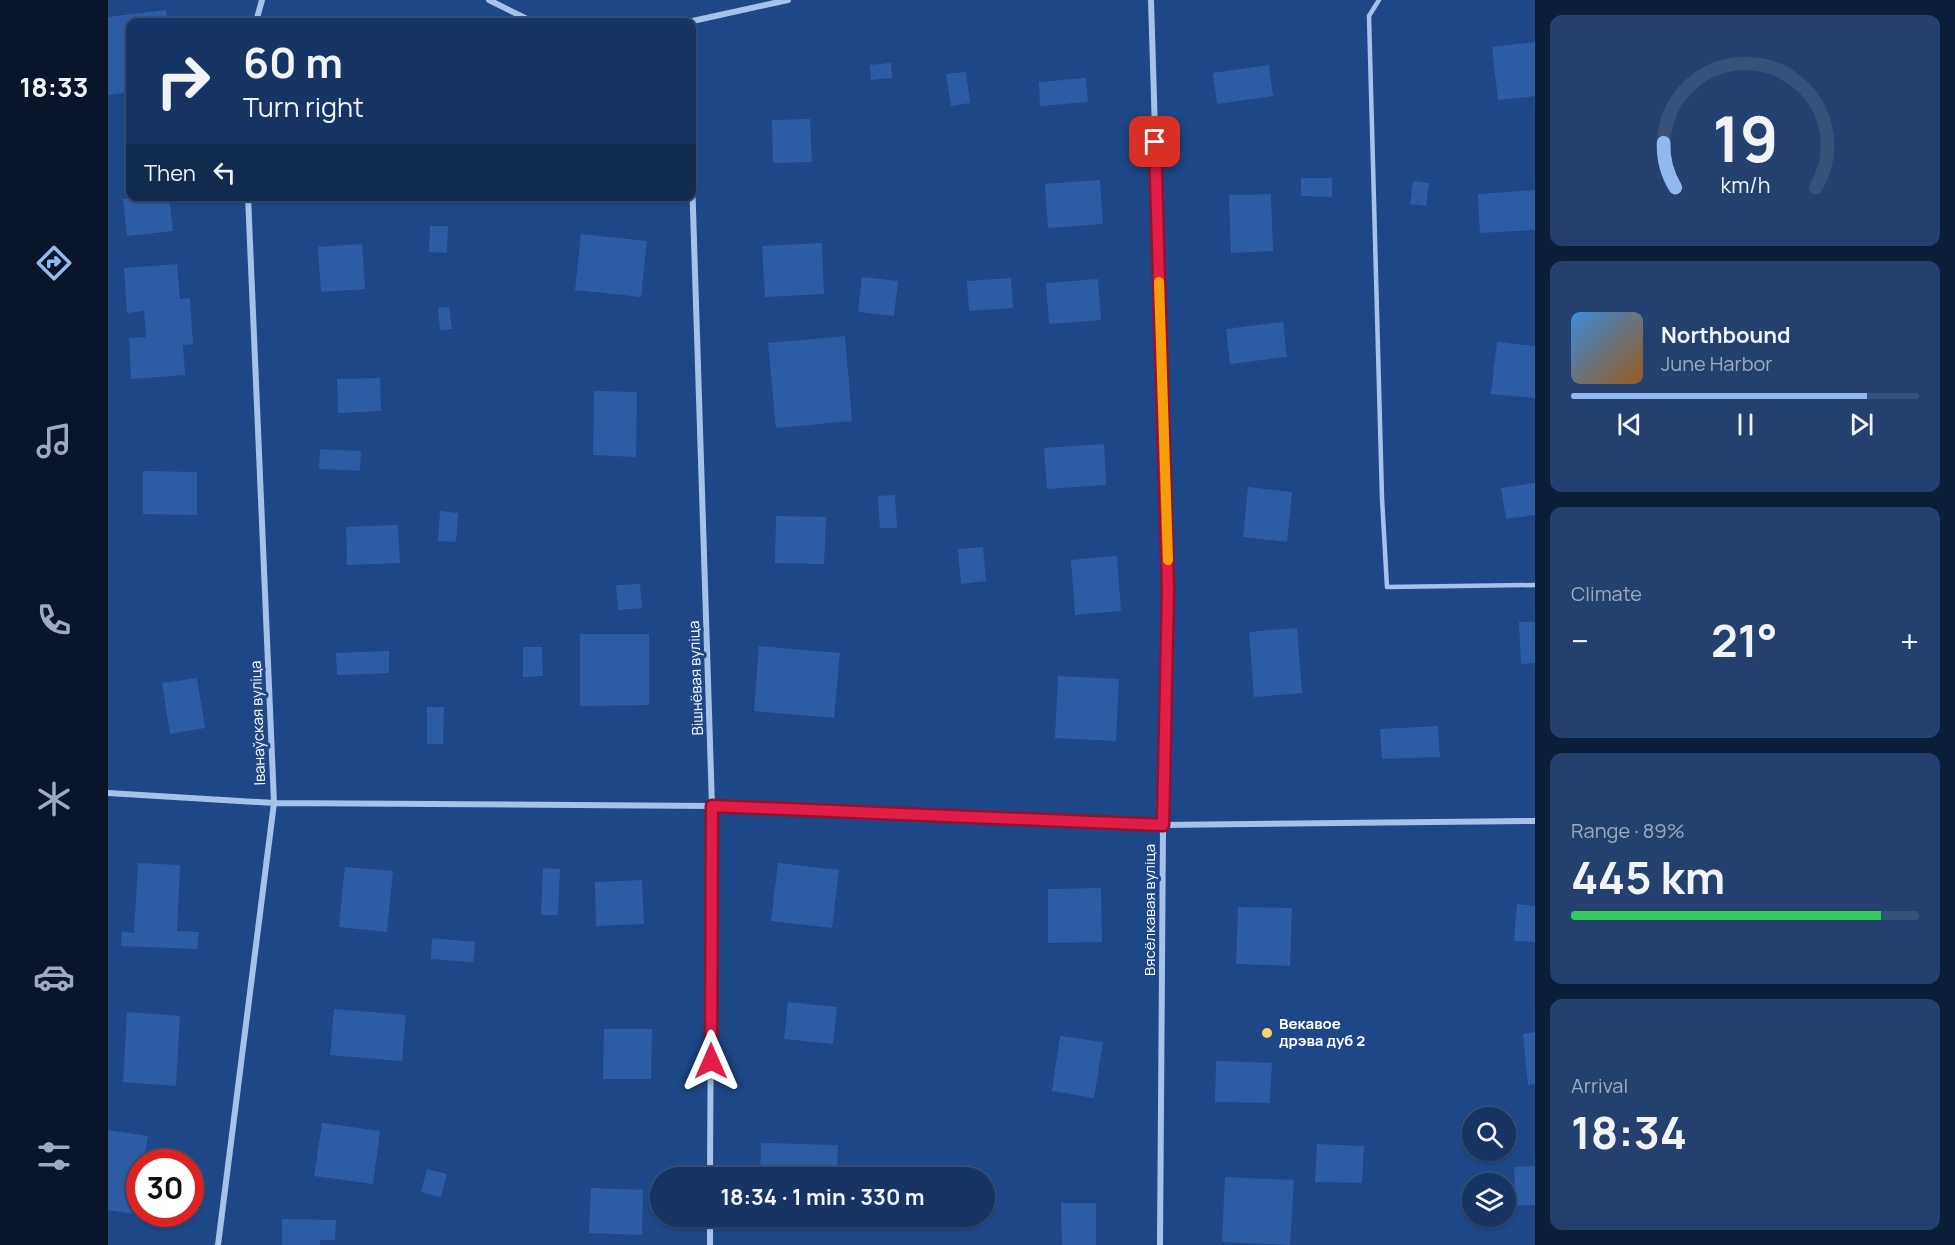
<!DOCTYPE html>
<meta charset="utf-8">
<style>
:root{--surface:#163565;--page:#23406e;--text:#f1f3f6;--muted:#9eabbf;--line:#355079;--accent:#90b9f0}
body{margin:0;font-family:Manrope,sans-serif;background:var(--page);color:var(--text);height:100vh;display:flex;flex-direction:column;font-size:22px;white-space:nowrap}
*{box-sizing:border-box;margin:0}
p{font-size:20px;color:var(--muted)}
.icon{flex:none;width:33px;height:33px;fill:none;stroke:currentColor;stroke-width:2;stroke-linecap:round;stroke-linejoin:round}
.map{position:relative;flex:1;overflow:hidden}
.details{display:flex;flex-direction:column;gap:15px;padding:15px;background:#0c1d38;width:420px}
.details>*{flex:none}
.banner{position:absolute;left:18px;top:18px;width:570px;height:183px;border-radius:12px;box-shadow:0 2px 4px #0004,0 0 0 2px var(--line);background:#163565;color:var(--text);overflow:hidden}
.controls{position:absolute;left:1354px;top:1107px;display:grid;gap:12px}
.controls a{display:grid;place-items:center;width:54px;height:54px;border-radius:50%;background:var(--surface);box-shadow:0 2px 4px #0004,0 0 0 2px var(--line);font-size:30px}
.speed{position:absolute;left:18px;top:1149px;display:flex;gap:12px;font-size:30px;font-weight:700;text-align:center}
.speed>*{display:grid;place-content:center;width:78px;height:78px;border-radius:50%;background:var(--surface);box-shadow:0 2px 4px #0004,0 0 0 2px var(--line);line-height:1}
.speed .limit{border:9px solid #d22;background:#fff;color:#111}
.pin{position:absolute;display:grid;place-items:center;width:51px;height:51px;color:#fff;margin:-26px;border-radius:12px;box-shadow:0 3px 9px #0006}
.me{position:absolute;width:66px;margin:-33px;rotate:0deg;stroke-linejoin:round;filter:drop-shadow(0 0 4px #0008)}
.turn{display:flex;align-items:center;gap:21px;height:126px;padding:0 18px;font-size:27px}
.turn .icon{width:78px;height:78px;stroke-width:2.5}
.turn b{display:block;font-size:42px;line-height:51px}
.then{display:flex;align-items:center;height:57px;padding:0 18px;background:#0003;gap:12px;font-size:22px}
.big{font-size:45px;font-weight:700;line-height:1.1}
.details .widget{flex:1;display:flex;flex-direction:column;justify-content:center;gap:9px;min-width:0;padding:0 21px;border-radius:12px;background:var(--page)}
.details .dial{align-items:center;gap:0}
.dial svg{height:156px;overflow:visible;fill:none;stroke:var(--line);stroke-width:7;stroke-linecap:round;text-anchor:middle}
.dial text{fill:var(--text);stroke:none}
.song{display:flex;align-items:center;gap:18px}
.cover{width:72px;height:72px;border-radius:9px;background:linear-gradient(135deg,hsl(210 70% 55%),hsl(30 70% 35%))}
.played{height:6px;border-radius:3px;background:linear-gradient(90deg,var(--accent) 85%,var(--line) 85%)}
.keys{display:flex;justify-content:space-around;direction:ltr}
.heat{display:flex;justify-content:space-between;align-items:center;font-size:33px;direction:ltr}
.charge{height:9px;border-radius:4px;background:linear-gradient(90deg,#34c759 89%,var(--line) 0)}
.trip{position:absolute;left:542px;top:1167px;width:345px;height:60px;border-radius:30px;background:var(--surface);box-shadow:0 2px 4px #0004,0 0 0 2px var(--line);font-weight:700;line-height:60px;text-align:center}
main{display:flex;flex:1;min-height:0}
.dock{display:flex;flex-direction:column;width:108px;justify-content:space-around;align-items:center;background:#091528;color:var(--muted)}
.dock .icon{width:42px;height:42px}
.dock .current{color:var(--accent)}
.dock b{font-size:27px;color:var(--text)}
.map>svg:first-child{display:block}
.building{fill:#2c5da4}
.lines{fill:none;stroke-linecap:round;stroke-linejoin:round}
.service{stroke:#a5c2eb;stroke-width:4.5}
.minor{stroke:#a5c2eb;stroke-width:6}
.route-casing{stroke:#92132f;stroke-width:15}
.route{stroke:#e11d48;stroke-width:10}
.slow{stroke:#f59e0b;stroke-width:10}
.poi-dot{fill:#fbd564;stroke:#1d4787;stroke-width:2}
.labels{text-anchor:middle;stroke-width:6;stroke-linejoin:round;paint-order:stroke}
.street-label{font-size:15px;fill:#fff;stroke:#1d4787}
.poi-label{font-size:15px;font-weight:bold;fill:#fff;stroke:#1d4787;text-anchor:start}
</style>
<main>
<nav class="dock">
<b>18:33</b>
<svg class="icon current" aria-label="directions" viewBox="0 0 24 24"><path d="M12 3l9 9-9 9-9-9zM9 14v-3h6M13 9l2 2-2 2"/></svg>
<svg class="icon" aria-label="music" viewBox="0 0 24 24"><path d="M9 18V5l10-2v13"/><circle cx="6" cy="18" r="3"/><circle cx="16" cy="16" r="3"/></svg>
<svg class="icon" aria-label="phone" viewBox="0 0 24 24"><path d="M5 4h4l2 5-3 2q2 4 5 5l2-3 5 2v4C11 20 4 13 5 4z"/></svg>
<svg class="icon" aria-label="climate" viewBox="0 0 24 24"><path d="M12 3v18M4 7l16 10M4 17L20 7"/></svg>
<svg class="icon" aria-label="car" viewBox="0 0 24 24"><path d="M5 17H2v-5l4-1 3-4h7l3 4 3 1v5h-3M9 17h6M6 11h13"/><circle cx="7" cy="17" r="2"/><circle cx="17" cy="17" r="2"/></svg>
<svg class="icon" aria-label="filters" viewBox="0 0 24 24"><path d="M4 7h16M4 17h16"/><circle cx="9" cy="7" r="2"/><circle cx="15" cy="17" r="2"/></svg>
</nav>
<div class="map">
<svg width="1427" height="1245" viewBox="0 0 1427 1245">
<rect width="100%" height="100%" fill="#1d4787"/>
<path class="building" d="M58,10l2,12h-38v70l-22,3v-78z
M1427,42v54l-37,4 -6,-53z
M783,63l1,15 -21,2 -1,-15z
M1161,65l4,31 -56,8 -4,-31z
M858,72l4,31 -19,3 -5,-32z
M978,78l2,24 -48,4 -1,-24z
M702,119l2,43 -39,1 -1,-43z
M1193,178h31v19l-31,-1z
M992,180l3,44 -55,4 -3,-44z
M1305,181l16,2 -3,23 -16,-2z
M1427,190v40l-55,3 -2,-39z
M1163,194l2,57 -42,2 -2,-58z
M38,196h23l4,35 -46,5 -4,-37z
M322,226h18l-1,27 -18,-1z
M473,234l66,7 -6,56 -66,-7z
M714,243l2,51 -59,3 -3,-51z
M254,244l3,45 -44,3 -3,-45z
M69,264l3,35 10,-1 3,46 -10,1 2,30 -54,4 -2,-41 17,-1 -2,-26 -17,2 -3,-45z
M754,277l36,4 -4,35 -36,-4z
M903,278l2,30 -44,3 -2,-30z
M990,279l3,41 -52,4 -3,-41z
M341,307l3,22 -12,1 -2,-22z
M1175,322l4,35 -57,7 -4,-35z
M737,336l7,85 -76,7 -8,-85z
M1389,342l38,4v52l-44,-4z
M272,378l1,33 -43,2 -1,-34z
M486,391l43,1 -1,65 -43,-2z
M996,444l2,41 -59,4 -3,-41z
M212,449l41,2 -1,20 -41,-2z
M35,471l54,1v43l-54,-1z
M1427,483v32l-29,4 -5,-31z
M1140,487l44,5 -5,50 -44,-5z
M787,495l2,33h-17l-2,-32z
M332,511l18,2 -2,29 -18,-1z
M668,516l50,1 -2,47 -49,-1z
M290,525l2,38 -53,2 -1,-38z
M875,547l3,34 -25,3 -3,-35z
M1009,556l4,55 -46,4 -4,-55z
M532,584l2,24 -24,2 -2,-25z
M1411,622h16v41l-14,1z
M1189,628l5,65 -48,4 -5,-65z
M472,634h69v71l-69,1z
M651,646l81,7 -6,65 -80,-7z
M415,647h19l1,29 -20,1z
M281,651v22l-52,2 -1,-22z
M950,676l61,3 -3,62 -61,-3z
M89,678l8,50 -35,6 -8,-51z
M319,707h17l-1,37h-16z
M1330,726l2,31 -58,2 -2,-30z
M30,863l42,2 -3,66 22,1 -2,17 -76,-3 1,-14 12,1z
M670,863l61,7 -7,58 -61,-7z
M237,867l48,4 -6,61 -48,-5z
M435,868l17,1 -2,46h-17z
M534,880l2,44 -48,2 -1,-44z
M993,888l1,54 -54,1v-54z
M1409,904l18,2v36l-21,-1z
M1130,907l54,1 -2,58 -54,-2z
M324,938l43,4 -2,20 -42,-3z
M680,1002l49,5 -4,37 -49,-5z
M226,1009l72,6 -4,46 -72,-6z
M19,1012l53,4 -4,70 -53,-4z
M496,1029h48l-1,50h-48z
M1427,1032v52l-7,1 -5,-51z
M952,1036l43,6 -9,56 -42,-7z
M1108,1061l56,2 -2,40 -55,-1z
M214,1123l58,8 -7,53 -59,-8z
M0,1130l40,6 -5,26h-3v26l-5,26 -27,-4z
M653,1143l77,2 -1,33h-77z
M1209,1144l47,2 -2,37 -47,-1z
M1427,1166v39l-19,1 -2,-39z
M319,1169l20,5 -6,23 -20,-5z
M1117,1177l69,3 -4,65 -68,-3z
M483,1188l52,2 -1,45 -53,-2z
M953,1203h35v42h-34z
M651,1216h47v7l-47,-2z
M174,1219l54,1 -1,20h-15v5h-38z"/>
<g class="lines">
<path class="service" d="M1271,0l-10,16 13,482 5,89 148,-2"/>
<path class="minor" d="M381,0l44,22
M1043,0l18,590 -6,235 -3,420
M148,22l6,-22
M580,22l100,-22
M584,178l20,628 -2,372
M0,793l166,10 438,3 451,19 372,-4
M110,1245l56,-442 -26,-607
M602,1245v-29"/>
</g>
<g class="lines">
<defs>
<path id="route" d="M603,1061l1,-255 451,19 5,-235 -13,-448"/>
</defs>
<use href="#route" class="route-casing"/>
<use href="#route" class="route"/>
<path class="slow" d="M1051,282l9,278"/>
</g>
<circle class="poi-dot" cx="1159" cy="1033" r="6"/>
<g class="labels">
<g class="street-label">
<text transform="translate(588 678) rotate(-92)" y="5">Вішнёвая вуліца</text>
<text transform="translate(150 723) rotate(-92)" y="5">Іванаўская вуліца</text>
<text transform="translate(1042 910) rotate(-90)" y="5">Вясёлкавая вуліца</text>
</g>
<g class="poi-label">
<text x="1171" y="1029">Векавое<tspan x="1171" dy="17">дрэва дуб 2</tspan></text>
</g>
</g>
</svg>
<div class="controls">
<a><svg class="icon" aria-label="search" viewBox="0 0 24 24"><circle cx="10" cy="10" r="6"/><path d="M15 15l6 6"/></svg></a>
<a><svg class="icon" aria-label="layers" viewBox="0 0 24 24"><path d="M12 4l9 5-9 5-9-5zM3 14l9 5 9-5"/></svg></a>
</div>
<div class="speed"><div class="limit">30</div></div>
<div class="pin" style="left:1047px;top:142px;background:#d93025"><svg class="icon" aria-label="arrive" viewBox="0 0 24 24"><path d="M6 21V4h12l-3 4 3 4H6"/></svg></div>
<svg class="me" style="left:603px;top:1061px" viewBox="-20 -20 40 40"><path d="M0-17L14 15 0 8-14 15z" fill="#e11d48" stroke="#fff" stroke-width="4"/></svg>
<div class="trip">18:34 · 1 min · 330 m</div>
<div class="banner">
<div class="turn"><svg class="icon" aria-label="right" viewBox="0 0 24 24"><path d="M7 20v-9h11M14 6l5 5-5 5"/></svg><div><b>60 m</b>Turn right</div></div>
<div class="then">Then<svg class="icon" aria-label="left" viewBox="0 0 24 24"><path d="M17 20v-9H6M10 6l-5 5 5 5"/></svg></div>
</div>
</div>
<section class="details">
<div class="widget dial"><svg viewBox="0 0 100 80">
<path d="M14 69A42 42 0 1 1 86 69"/>
<path d="M14 69A42 42 0 0 1 8 46" stroke="#90b9f0"/>
<text x="50" y="56" font-size="32" font-weight="700">19</text>
<text x="50" y="72" font-size="11">km/h</text>
</svg></div>
<div class="widget">
<div class="song"><i class="cover"></i><div><b>Northbound</b><p>June Harbor</p></div></div>
<div class="played"></div>
<div class="keys"><svg class="icon" aria-label="previous" viewBox="0 0 24 24"><path d="M18 5L8 12l10 7zM5 5v14"/></svg><svg class="icon" aria-label="pause" viewBox="0 0 24 24"><path d="M8 5v14M16 5v14"/></svg><svg class="icon" aria-label="next" viewBox="0 0 24 24"><path d="M6 5l10 7-10 7zM19 5v14"/></svg></div>
</div>
<div class="widget"><p>Climate</p>
<div class="heat"><a>−</a><b class="big">21°</b><a>+</a></div>
</div>
<div class="widget"><p>Range · 89%</p><b class="big">445 km</b><div class="charge"></div></div>
<div class="widget"><p>Arrival</p><b class="big">18:34</b></div>
</section>
</main>
